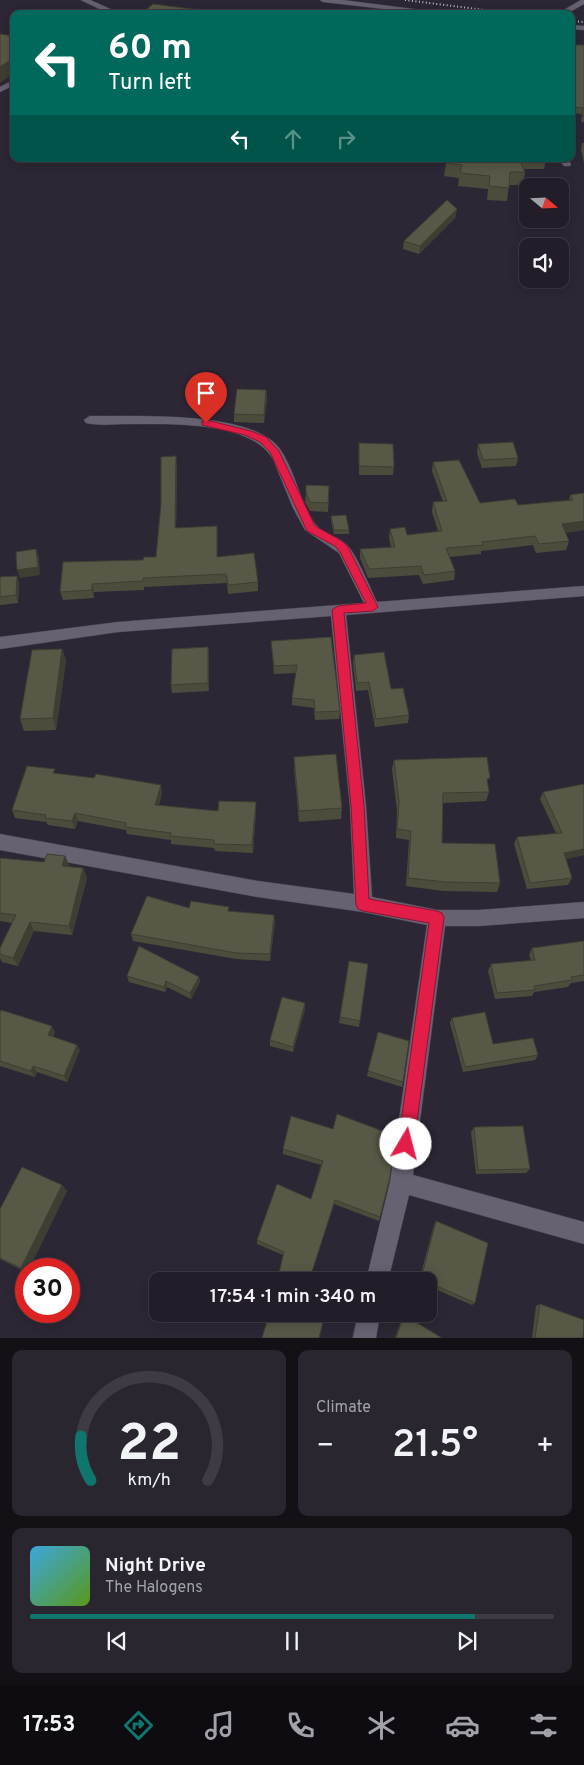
<!DOCTYPE html>
<meta charset="utf-8">
<style>
:root{--surface:#221d28;--page:#2a2630;--text:#f1f3f6;--muted:#a2a2a8;--line:#3f3b45;--accent:#0f766e}
body{margin:0;font-family:Overpass,sans-serif;background:var(--page);color:var(--text);height:100vh;display:flex;flex-direction:column;font-size:19px;white-space:nowrap}
*{box-sizing:border-box;margin:0}
p{font-size:16px;color:var(--muted)}
.icon{flex:none;width:28px;height:28px;fill:none;stroke:currentColor;stroke-width:2;stroke-linecap:round;stroke-linejoin:round}
.map{position:relative;height:1338px;overflow:hidden}
.sheet{display:flex;flex-direction:column;gap:12px;padding:12px;background:#131016;flex:1}
.sheet>*{flex:none}
.banner{position:absolute;left:10px;top:10px;width:565px;height:152px;border-radius:10px;box-shadow:0 2px 12px #0003,0 0 0 1px var(--line);background:#00695c;color:#fff;overflow:hidden}
.needle{width:32px;rotate:109deg}
.tools{position:absolute;left:519px;top:178px;display:grid;gap:10px}
.tools a{display:grid;place-items:center;width:50px;height:50px;border-radius:10px;background:var(--surface);box-shadow:0 2px 12px #0003,0 0 0 1px var(--line);font-size:25px}
.speed{position:absolute;left:15px;top:1258px;display:flex;gap:10px;font-size:25px;font-weight:700;text-align:center}
.speed>*{display:grid;place-content:center;width:65px;height:65px;border-radius:50%;background:var(--surface);box-shadow:0 2px 12px #0003,0 0 0 1px var(--line);line-height:1}
.speed .limit{border:8px solid #d22;background:#fff;color:#111}
.pin{position:absolute;display:grid;place-items:center;width:42px;height:42px;color:#fff;margin:-51px -21px;border-radius:50% 50% 50% 0;rotate:-45deg;box-shadow:0 0 5px #0007}
.pin .icon{rotate:45deg}
.me{position:absolute;width:55px;margin:-28px;rotate:8deg;stroke-linejoin:round;filter:drop-shadow(0 0 4px #0008)}
.turn{display:flex;align-items:center;gap:18px;height:105px;padding:0 15px;font-size:22px}
.turn .icon{width:65px;height:65px;stroke-width:2.5}
.turn b{display:block;font-size:35px;line-height:42px}
.lanes{display:flex;align-items:center;height:48px;padding:0 15px;background:#0003;justify-content:center;gap:25px;direction:ltr}
.lanes .off{opacity:.35}
.big{font-size:38px;font-weight:600;line-height:1.1}
.sheet .card{flex:1;display:flex;flex-direction:column;justify-content:center;gap:8px;min-width:0;padding:0 18px;border-radius:10px;background:var(--page)}
.sheet .dial{align-items:center;gap:0}
.dial svg{height:130px;overflow:visible;fill:none;stroke:var(--line);stroke-width:7;stroke-linecap:round;text-anchor:middle}
.dial text{fill:var(--text);stroke:none}
.song{display:flex;align-items:center;gap:15px}
.cover{width:60px;height:60px;border-radius:8px;background:linear-gradient(135deg,hsl(200 70% 55%),hsl(90 70% 35%))}
.played{height:5px;border-radius:2px;background:linear-gradient(90deg,var(--accent) 85%,var(--line) 85%)}
.keys{display:flex;justify-content:space-around;direction:ltr}
.heat{display:flex;justify-content:space-between;align-items:center;font-size:28px;direction:ltr}
.sheet .tiles{flex:1;display:grid;gap:12px;grid-template-columns:1fr 1fr}
.card:last-child{grid-column:span 2}
.trip{position:absolute;left:149px;top:1272px;width:288px;height:50px;border-radius:10px;background:var(--surface);box-shadow:0 2px 12px #0003,0 0 0 1px var(--line);font-weight:600;line-height:50px;text-align:center}
.dock{display:flex;height:80px;justify-content:space-around;align-items:center;background:#0e0c10;color:var(--muted)}
.dock .icon{width:35px;height:35px}
.dock .active{color:var(--accent)}
.dock b{font-size:22px;color:var(--text)}
.map>svg:first-child{display:block}
.lines{fill:none;stroke-linecap:round;stroke-linejoin:round}
.minor-casing{stroke:#494550;stroke-width:1}
.minor{fill:#686171;fill-rule:evenodd}
.rail{stroke:#c1bdc7;stroke-width:2;stroke-dasharray:1 2.5;stroke-linecap:butt}
.wall{fill:#4c4c3d}
.shaded-wall{fill:#3e3e32}
.building{fill:#585847;stroke:#3e3e32}
.route{fill:#e11d48;stroke:#92132f}
</style>
<div class="map">
<svg width="584" height="1338" viewBox="0 0 584 1338">
<rect width="100%" height="100%" fill="#2d2735"/>
<g class="lines">
<defs>
<path id="minor" d="M81,0h9l25,11 16,3h-21z
M320,0h22l111,14h-24l-106,-12z
M581,0h3v4l-18,10h-9z
M571,25l13,1v4l-13,-1z
M14,80v5l-14,7v-5z
M559,159h8l4,5 -1,2h-6z
M90,416c45,1 162,-6 190,33 15,22 19,50 33,72 8,13 24,14 34,24 10,10 23,43 30,57l207,-16v10l-238,19 20,191 6,91 65,13h42l105,-8v16l-105,8h-34l-32,249 171,47v22l-175,-49 -21,86h-22l24,-99 37,-257 -64,-13 -105,-15 -258,-47v-16l258,47 96,13 -4,-88 -19,-190 -213,16 -118,17v-12l118,-15 246,-19 -25,-50 -34,-23 -12,-22 -20,-49c-23,-39 -105,-35 -145,-35 -13,0 -29,2 -42,-1l-2,-3z
M358,1314h22l-4,24h-23z"/>
</defs>
<use href="#minor" class="minor-casing"/>
<use href="#minor" class="minor"/>
<path class="rail" d="M405,0l112,14
M571,21l13,1"/>
</g>
<path class="wall" d="M571,45h13v77h-3l1,-8 -11,-1z
M582,143h2v20l-3,-13z
M448,159h98l-2,10h-20l1,3 -2,13h-14l-2,16 -20,-1 1,-11 -30,-3 1,-8 -15,-2 2,-13z
M457,209l-2,9 -36,36 -16,-5 1,-8z
M266,390l1,9 -3,24 -30,-1v-8z
M359,443l35,24 -1,8h-34z
M478,444l40,14 -2,8 -34,2 -5,-15z
M433,462l47,41 38,2 51,-5 1,-5 14,-2v37l-19,3 4,8 -3,9 -30,3 -3,-8 -52,6v3l-32,3 6,14 -1,9 -31,4 -4,-9 -51,3 -8,-20v-9l31,-2 -2,-9 1,-9 17,6 31,-4 -6,-19 1,-10h10l-11,-31z
M177,465l-1,63 41,7v22l41,25v9l-30,3 -1,-11 -83,4v3l-50,2v6l-31,2 -3,-8 83,-32 13,-3z
M306,493l23,2 -1,17 -18,-1 -5,-9z
M331,516l18,14v4h-15l-3,-13z
M17,576l2,8 -1,19 -18,2v-28z
M331,637l9,74 -1,8 -24,1 -1,-12 -22,-3v-7l4,-25 -22,1 -3,-33z
M208,647l1,8v36l-37,2 -1,-8z
M62,649l4,12 -10,69 -32,1 -4,-12z
M354,655l37,34 18,26 -1,8 -33,4 -7,-37 -12,1 -3,-28z
M294,757l48,51 -1,11 -42,3 -5,-54z
M394,760l94,26 1,6 -3,9 -43,2 -1,40 58,40 -3,9 -54,-1 -37,-5 3,-46 -13,-2 1,-27 -5,-42z
M56,773l106,20 -3,12 59,6 38,-9v8l-3,43 -38,-2 -1,-3 -43,-4v-4l-44,-6 -1,-4 -48,-9 -3,8 -27,-4 -2,-3 -31,-4 -3,-8z
M584,784v71l-18,4 6,19 -4,7 -41,4 -13,-45 3,-7 39,-4 -16,-34 3,-7z
M65,856l4,9 -1,2 15,1 4,10 -15,57 -38,-4 -16,35 -16,-4 -2,-4v-10l12,-25 -12,-2v-63l44,4z
M229,911l45,4 1,7 -5,39 -34,-2 -103,-18 -2,-7z
M584,941v40l-13,2 -3,4 -34,5 -2,4 -37,3 -7,-28 3,-7 40,-3 -2,-6 3,-7z
M368,964l-9,63 -20,-4 1,-6z
M127,976l72,1 1,5 -9,17 -24,-12 -2,5 -36,-10z
M305,1009l-12,43 -23,-6v-6z
M0,1013l55,19 -2,5 27,13 -13,32 -30,-10 -2,5 -35,-11z
M452,1018l41,26 45,11 -3,5 -72,12 -13,-49z
M368,1071l35,11 -1,5 -35,-11z
M291,1116l89,101 -1,4 -45,-17 -25,77h-32l6,-26 -26,-11v-4l54,-41 10,-34 -38,-11v-5z
M474,1127l56,42 -4,4 -50,1 -5,-42z
M62,1185l5,6 -38,78h-3v3l-26,-13v-50z
M436,1221l39,82 -3,2 -44,-19v-5h-9l15,-56z
M540,1304l43,34h-51l4,-32z
M404,1315l38,23h-47l7,-20z"/>
<path class="shaded-wall" d="M14,58v15l-14,10v-16z
M457,209l-2,9 -36,36 1,-8z
M266,390l1,9 -3,24v-8z
M176,456l1,9 -1,72 -1,-9z
M584,521v9l-25,4 3,-10z
M36,549l3,9 1,17 -20,3 -3,-8z
M17,576l2,8 -1,19 -2,-8z
M92,584l2,8v6l-2,-8z
M208,647l1,8v36l-1,-8z
M62,649l4,12 -10,69 -3,-12z
M161,785l1,8 -5,19 -2,-7z
M256,802v8l-3,43 -1,-8z
M75,813l3,8 -3,8 -3,-8z
M584,849v6l-23,5 3,-7z
M65,856l4,9 -3,11 -4,-10z
M83,868l4,10 -15,57 -3,-9z
M274,915l1,7 -5,39v-7z
M30,922l4,9 -16,35 -5,-8z
M199,977l1,5 -9,17 -1,-6z
M166,981l1,6 -2,5 -1,-5z
M305,1003v6l-12,43v-5z
M52,1026l3,6 -4,9 -3,-6z
M77,1045l3,5 -13,32 -3,-6z
M33,1066l4,6 -2,5 -4,-6z
M62,1185l5,6 -38,78h-3v3l-5,-4z"/>
<path class="building" d="M153,4l47,6 -4,4h-55z
M0,34l14,2v11l-2,1h2v10l-14,9z
M571,45h13v71l-2,-1 1,-7 -12,-1z
M448,159h71l6,13h-15l-1,16 -20,-2 1,-10 -30,-3 2,-8 -16,-2z
M447,200l10,9 -37,37 -16,-5z
M237,389l29,1 -2,25 -30,-1z
M513,442l5,16 -35,2 -5,-16z
M359,443l34,1 1,23 -35,-1z
M176,456l-1,72 42,-2v31l37,-4 4,29 -30,3 -2,-11 -83,4v3l-51,3v6l-32,2 3,-30 80,-2 1,-3h12l5,-53v-47z
M459,460l21,43 35,-4 3,6 55,-5 -3,-5 14,-2v28l-22,3 7,17 -30,3 -4,-8 -53,6 1,3 -37,3 9,23 -31,4 -3,-9 -52,3 -9,-20 35,-2 -5,-18 15,-2 2,8 35,-4 -9,-29 14,-1 -14,-39z
M306,485l23,1 -1,17 -18,-1 -4,-9z
M346,515l3,15h-15l-3,-14z
M36,549l2,18 -21,3 -1,-18z
M17,576l-1,19 -16,2v-20z
M331,637l9,74 -25,1 -1,-12 -22,-2 5,-33 -23,1 -3,-25z
M208,647v36l-37,2 1,-36z
M62,649l-9,69 -33,1 12,-69z
M384,652l7,37 12,-1 6,27 -33,4 -7,-37 -12,1 -3,-28z
M336,754l6,54 -43,3 -5,-54z
M487,757l3,21 -3,1 2,13 -46,1 -1,50 53,1 5,39 -54,-1 -38,-4 3,-47 -14,-2 2,-27 -5,-42z
M27,766l28,3 -2,4 41,5 2,-4 65,11 -6,20 63,6 1,-10 37,1 -4,43 -38,-1v-4l-44,-4 1,-3 -46,-6 1,-4 -51,-10 -3,8 -27,-3 1,-3 -34,-5z
M584,784v65l-20,4 8,25 -42,5 -13,-46 45,-4 -19,-41z
M47,854l18,2 -3,10 21,2 -14,58 -39,-4 -17,36 -13,-4v-6l16,-33 -16,-2v-55l44,4z
M147,896l42,12 2,-7 38,6 -1,4 46,4 -4,39 -34,-1 -105,-19z
M584,941v34l-13,2 1,3 -38,6 1,4 -38,3 -6,-29 44,-4 -3,-12z
M139,946l60,31 -9,16 -24,-12 -2,6 -37,-11z
M349,961l19,3 -8,57 -20,-4z
M282,997l23,6 -12,44 -23,-7z
M1,1010l51,16 -4,9 29,10 -13,31 -31,-10 -2,5 -31,-10v-48z
M485,1012l8,32 40,-6 5,17 -73,12 -13,-49z
M378,1032l31,9 -6,41 -35,-11z
M337,1114l59,22 -6,41 -10,40 -45,-17 -26,81h-32l7,-29 -27,-12 20,-56 34,15 12,-38 -40,-12 8,-33 42,13z
M523,1126l7,43 -52,1 -4,-43z
M22,1167l40,18 -41,83 -21,-10v-49z
M436,1221l52,22 -13,60 -47,-21v-1h-3l-4,-2z
M540,1304l44,16 -1,18h-48z
M269,1314h56l-6,24h-57z
M404,1315l38,23h-46z"/>
<path class="route" d="M206,420l45,11 15,6 13,14 36,75 27,15 6,6 30,60 -5,4 -29,2 20,193 5,93 68,12 5,2 2,5 -30,226 -3,6 -5,2 -6,-2 -2,-6 31,-221 -66,-12 -5,-2 -2,-5 -5,-98 -19,-196 6,-4 28,-3 -26,-51 -5,-6 -28,-15 -37,-79 -10,-10 -15,-7 -43,-10v-4z"/>
</svg>
<div class="tools">
<a><svg class="needle" viewBox="-14 -14 28 28"><path d="M0-13l5 13h-10z" fill="#e53935"/><path d="M0 13l5-13h-10z" fill="#a2a2a8"/></svg></a>
<a><svg class="icon" aria-label="sound" viewBox="0 0 24 24"><path d="M4 9h4l5-4v14l-5-4H4zM17 9q2 3 0 6"/></svg></a>
</div>
<div class="speed"><div class="limit">30</div></div>
<div class="pin" style="left:206px;top:423px;background:#d93025"><svg class="icon" aria-label="arrive" viewBox="0 0 24 24"><path d="M6 21V4h12l-3 4 3 4H6"/></svg></div>
<svg class="me" style="left:406px;top:1144px" viewBox="-20 -20 40 40"><circle r="19" fill="#fff"/><path d="M0-13L10 11 0 6-10 11z" fill="#e11d48"/></svg>
<div class="trip">17:54 · 1 min · 340 m</div>
<div class="banner">
<div class="turn"><svg class="icon" aria-label="left" viewBox="0 0 24 24"><path d="M17 20v-9H6M10 6l-5 5 5 5"/></svg><div><b>60 m</b>Turn left</div></div>
<div class="lanes"><svg class="icon" aria-label="left" viewBox="0 0 24 24"><path d="M17 20v-9H6M10 6l-5 5 5 5"/></svg><svg class="icon off" aria-label="ahead" viewBox="0 0 24 24"><path d="M12 20V5M6 11l6-6 6 6"/></svg><svg class="icon off" aria-label="right" viewBox="0 0 24 24"><path d="M7 20v-9h11M14 6l5 5-5 5"/></svg></div>
</div>
</div>
<section class="sheet">
<div class="tiles">
<div class="card dial"><svg viewBox="0 0 100 80">
<path d="M14 69A42 42 0 1 1 86 69"/>
<path d="M14 69A42 42 0 0 1 8 42" stroke="#0f766e"/>
<text x="50" y="56" font-size="32" font-weight="700">22</text>
<text x="50" y="72" font-size="11">km/h</text>
</svg></div>
<div class="card"><p>Climate</p>
<div class="heat"><a>−</a><b class="big">21.5°</b><a>+</a></div>
</div>
<div class="card">
<div class="song"><i class="cover"></i><div><b>Night Drive</b><p>The Halogens</p></div></div>
<div class="played"></div>
<div class="keys"><svg class="icon" aria-label="previous" viewBox="0 0 24 24"><path d="M18 5L8 12l10 7zM5 5v14"/></svg><svg class="icon" aria-label="pause" viewBox="0 0 24 24"><path d="M8 5v14M16 5v14"/></svg><svg class="icon" aria-label="next" viewBox="0 0 24 24"><path d="M6 5l10 7-10 7zM19 5v14"/></svg></div>
</div>
</div>
</section>
<nav class="dock">
<b>17:53</b>
<svg class="icon active" aria-label="directions" viewBox="0 0 24 24"><path d="M12 3l9 9-9 9-9-9zM9 14v-3h6M13 9l2 2-2 2"/></svg>
<svg class="icon" aria-label="music" viewBox="0 0 24 24"><path d="M9 18V5l10-2v13"/><circle cx="6" cy="18" r="3"/><circle cx="16" cy="16" r="3"/></svg>
<svg class="icon" aria-label="phone" viewBox="0 0 24 24"><path d="M5 4h4l2 5-3 2q2 4 5 5l2-3 5 2v4C11 20 4 13 5 4z"/></svg>
<svg class="icon" aria-label="climate" viewBox="0 0 24 24"><path d="M12 3v18M4 7l16 10M4 17L20 7"/></svg>
<svg class="icon" aria-label="car" viewBox="0 0 24 24"><path d="M5 17H2v-5l4-1 3-4h7l3 4 3 1v5h-3M9 17h6M6 11h13"/><circle cx="7" cy="17" r="2"/><circle cx="17" cy="17" r="2"/></svg>
<svg class="icon" aria-label="filters" viewBox="0 0 24 24"><path d="M4 7h16M4 17h16"/><circle cx="9" cy="7" r="2"/><circle cx="15" cy="17" r="2"/></svg>
</nav>
